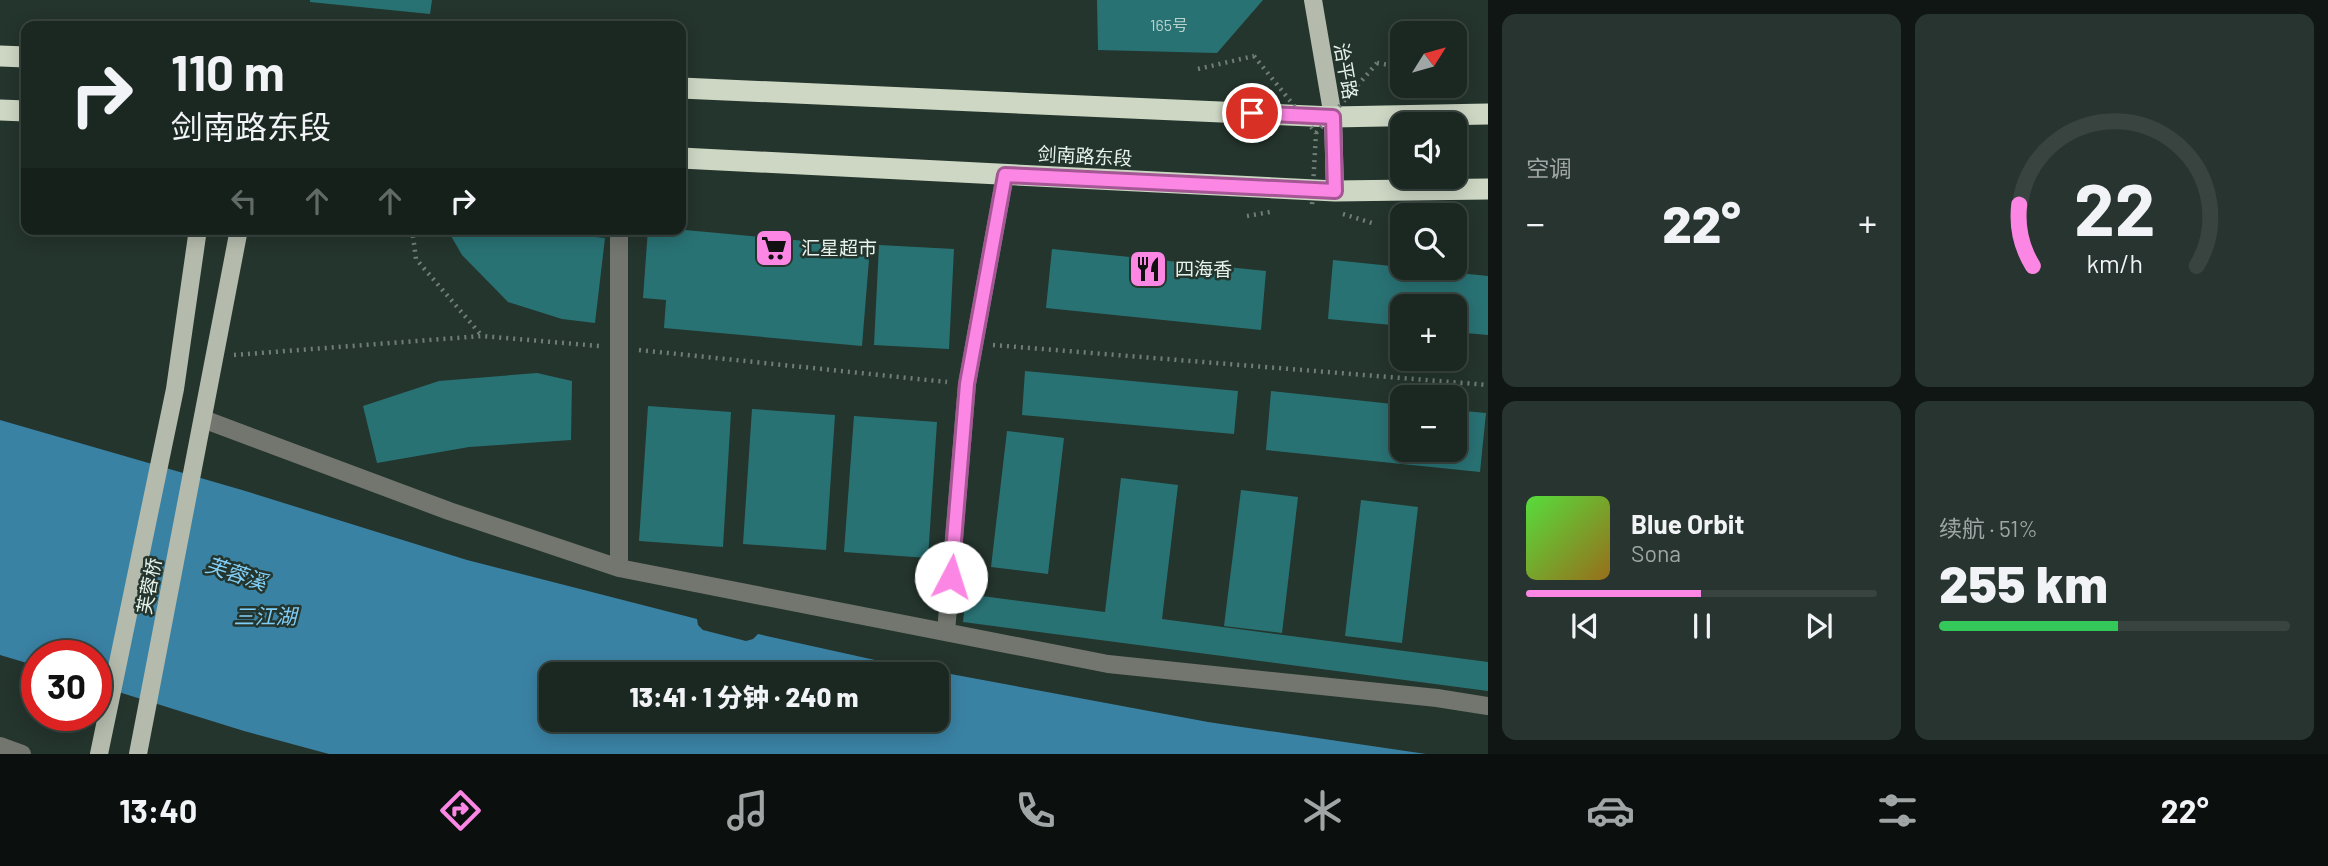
<!DOCTYPE html>
<html lang="zh">
<meta charset="utf-8">
<style>
:root{--surface:#1b2822;--page:#28342f;--text:#f1f3f6;--muted:#a0a6a5;--line:#394440;--accent:#fc86e3}
body{margin:0;font-family:Barlow,"Noto Sans SC",sans-serif;background:var(--page);color:var(--text);height:100vh;display:flex;flex-direction:column;font-size:26px;white-space:nowrap}
*{box-sizing:border-box;margin:0}
p{font-size:23px;color:var(--muted)}
.icon{flex:none;width:38px;height:38px;fill:none;stroke:currentColor;stroke-width:2;stroke-linecap:round;stroke-linejoin:round}
.map{position:relative;flex:1;overflow:hidden}
.sheet{display:flex;flex-direction:column;gap:14px;padding:14px;background:#0f1613;width:840px}
.sheet>*{flex:none}
.top-card{position:absolute;left:21px;top:21px;width:665px;height:214px;border-radius:14px;box-shadow:0 4px 18px #0003,0 0 0 2px var(--line);background:#1b2822;color:var(--text);overflow:hidden}
.needle{width:46px;rotate:53deg}
.buttons{position:absolute;left:1390px;top:21px;display:grid;gap:14px}
.buttons a{display:grid;place-items:center;width:77px;height:77px;border-radius:14px;background:var(--surface);box-shadow:0 4px 18px #0003,0 0 0 2px var(--line);font-size:35px}
.speed{position:absolute;left:21px;top:640px;display:flex;gap:14px;font-size:35px;font-weight:700;text-align:center}
.speed>*{display:grid;place-content:center;width:91px;height:91px;border-radius:50%;background:var(--surface);box-shadow:0 4px 18px #0003,0 0 0 2px var(--line);line-height:1}
.speed .limit{border:10px solid #d22;background:#fff;color:#111}
.pin{position:absolute;display:grid;place-items:center;width:60px;height:60px;color:#fff;margin:-30px;border:4px solid #fff;border-radius:50%;box-shadow:0 2px 7px #0007}
.me{position:absolute;width:77px;margin:-38px;rotate:5deg;stroke-linejoin:round;filter:drop-shadow(0 0 5px #0008)}
.turn{display:flex;align-items:center;gap:24px;height:147px;padding:0 35px;font-size:32px}
.turn .icon{width:91px;height:91px;stroke-width:2.5}
.turn b{display:block;font-size:49px;line-height:60px}
.lanes{display:flex;align-items:center;height:66px;padding:0 35px;background:#0003;justify-content:center;gap:35px;direction:ltr}
.lanes .off{opacity:.35}
.big{font-size:52px;font-weight:800;line-height:1.1}
.sheet .widget{flex:1;display:flex;flex-direction:column;justify-content:center;gap:10px;min-width:0;padding:0 24px;border-radius:14px;background:var(--page)}
.sheet .dial{align-items:center;gap:0}
.dial svg{height:182px;overflow:visible;fill:none;stroke:var(--line);stroke-width:7;stroke-linecap:round;text-anchor:middle}
.dial text{fill:var(--text);stroke:none}
.song{display:flex;align-items:center;gap:21px}
.cover{width:84px;height:84px;border-radius:10px;background:linear-gradient(135deg,hsl(110 70% 55%),hsl(40 70% 35%))}
.played{height:7px;border-radius:4px;background:linear-gradient(90deg,var(--accent) 50%,var(--line) 50%)}
.keys{display:flex;justify-content:space-around;direction:ltr}
.heat{display:flex;justify-content:space-between;align-items:center;font-size:38px;direction:ltr}
.charge{height:10px;border-radius:5px;background:linear-gradient(90deg,#34c759 51%,var(--line) 0)}
.sheet .tiles{flex:1;display:grid;gap:14px;grid-template-columns:repeat(2,1fr)}
.trip{position:absolute;left:539px;top:662px;width:410px;height:70px;border-radius:14px;background:var(--surface);box-shadow:0 4px 18px #0003,0 0 0 2px var(--line);font-weight:800;line-height:70px;text-align:center}
.tabs{display:flex;height:112px;justify-content:space-around;align-items:center;background:#0b100e;color:var(--muted)}
.tabs .icon{width:49px;height:49px}
.tabs .current{color:var(--accent)}
.tabs b{font-size:32px;color:var(--text)}
main{display:flex;flex:1;min-height:0}
.map>svg:first-child{display:block}
.water{fill:#3a82a4;fill-rule:evenodd}
.building{fill:#297274}
.lines{fill:none;stroke-linecap:round;stroke-linejoin:round}
.path{stroke:#707e77;stroke-width:4.5;stroke-dasharray:2 5;stroke-linecap:butt}
.minor{stroke:#73766f;stroke-width:18}
.major{stroke:#b4bbac;stroke-width:18}
.highway{stroke:#ced7c4;stroke-width:21}
.path-bridge{stroke:#707e77;stroke-width:4.5;stroke-dasharray:2 5;stroke-linecap:butt}
.route-casing{stroke:#a45794;stroke-width:18}
.route{stroke:#fc86e3;stroke-width:12}
.labels{text-anchor:middle;stroke-width:5;stroke-linejoin:round;paint-order:stroke}
.number-label{font-size:16px;fill:#b8d2ce}
.street-label{font-size:19px;fill:#e7f2ec;stroke:#24352d}
.poi-label{font-size:19px;fill:#e7f2ec;stroke:#24352d;text-anchor:start}
.water-label{font-size:21px;font-style:italic;fill:#80cdf5;stroke:#24352d}
</style>
<main>
<div class="map">
<svg width="1488" height="754" viewBox="0 0 1488 754">
<rect width="100%" height="100%" fill="#24352d"/>
<path class="water" d="M0,420l242,70 225,70 230,59 1,6 5,5 43,11 7,-2 5,-5 117,26 333,62 218,32h-1097l-85,-23 -148,-46v-29h-59v10l-37,-11zM551,674h385v45h-385z"/>
<path class="building" d="M310,0h122l-2,14 -120,-12z
M1097,0h166l-46,53 -119,-3z
M447,229h69l89,9 -10,85 -33,-4 -54,-17 -46,-47z
M648,229h26l196,18 -8,99 -198,-18 2,-28 -23,-2z
M879,245l75,4 -5,100 -75,-4z
M1052,249l214,22 -5,59 -215,-22z
M1333,260l155,16v59l-34,-3v-26h-52v20l-74,-7z
M1025,371l213,20 -4,43 -212,-19z
M537,373l35,8 -1,59 -102,7 -92,16 -14,-57 76,-25z
M1271,391l131,14v45h52v-40l32,3 -6,59 -214,-22z
M648,406l83,6 -8,135 -84,-6z
M752,409l83,6 -9,135 -83,-6z
M854,416l83,6 -9,136 -84,-6z
M1007,431l57,7 -16,136 -57,-7z
M1121,478l57,7 -16,134 326,43v29l-525,-69 3,-28 139,18z
M1241,490l57,7 -16,136 -58,-7z
M1361,500l57,7 -16,136 -57,-7z"/>
<g class="lines">
<path class="path" d="M1377,63l25,4
M1198,69l56,-13
M1343,214l29,9
M1247,216l23,-4
M412,229l4,30 66,77
M993,345l495,40
M639,350l308,32
M234,355l248,-19 117,10"/>
<path class="minor" d="M203,419l246,92 170,57 489,96 329,34 51,8
M619,568v-339
M946,632l21,-248 38,-209
M0,746l22,8"/>
<path class="major" d="M1313,0l20,117 2,74
M99,754l76,-365 23,-160
M138,754l101,-525"/>
<path class="highway" d="M0,56l26,1
M681,88l652,29 155,-3
M0,110l26,1
M681,158l654,33 153,-2"/>
<path class="path-bridge" d="M1254,56l62,77 -4,72
M1316,133l61,-70"/>
</g>
<g class="lines">
<defs>
<path id="route" d="M951,577l16,-193 38,-209 330,16 -2,-74 -81,-4"/>
</defs>
<use href="#route" class="route-casing"/>
<use href="#route" class="route"/>
</g>
<defs>
<symbol id="supermarket-square" viewBox="-11 -11 22 22"><rect x="-9" y="-9" width="18" height="18" rx="4" fill="#fc86e3" stroke="#24352d"/><path d="M-6-5.5h2.5l.6 2H6L4.5 2H-2.5L-4.4-4H-6ZM-1.5 3.2a1.3 1.3 0 1 0 .1 0ZM3 3.2a1.3 1.3 0 1 0 .1 0Z" fill="#111"/></symbol>
<symbol id="restaurant-square" viewBox="-11 -11 22 22"><rect x="-9" y="-9" width="18" height="18" rx="4" fill="#fc86e3" stroke="#24352d"/><path d="M-5-6h1v4h1v-4h1v4h1v-4h1v5L-1.5 .5V6h-2V.5L-5-1ZM5-6V6H3V1.5H1.5Q1.5-4 5-6Z" fill="#111"/></symbol>
</defs>
<g fill-rule="evenodd">
<use href="#supermarket-square" x="752" y="226" width="44" height="44"/>
<use href="#restaurant-square" x="1126" y="247" width="44" height="44"/>
</g>
<g class="labels">
<g class="number-label">
<text x="1169" y="31">165号</text>
</g>
<g class="street-label">
<text transform="translate(1346 71) rotate(80)" y="7">治平路</text>
<text transform="translate(1085 156) rotate(3)" y="7">剑南路东段</text>
<text transform="translate(149 586) rotate(-79)" y="7">芙蓉桥</text>
</g>
<g class="poi-label">
<text x="801" y="255">汇星超市</text>
<text x="1175" y="276">四海香</text>
</g>
<g class="water-label">
<text transform="translate(236 574) rotate(18)" y="7">芙蓉溪</text>
<text x="265" y="624">三江湖</text>
</g>
</g>
</svg>
<div class="buttons">
<a><svg class="needle" viewBox="-14 -14 28 28"><path d="M0-13l5 13h-10z" fill="#e53935"/><path d="M0 13l5-13h-10z" fill="#a0a6a5"/></svg></a>
<a><svg class="icon" aria-label="sound" viewBox="0 0 24 24"><path d="M4 9h4l5-4v14l-5-4H4zM17 9q2 3 0 6"/></svg></a>
<a><svg class="icon" aria-label="search" viewBox="0 0 24 24"><circle cx="10" cy="10" r="6"/><path d="M15 15l6 6"/></svg></a>
<a>+</a>
<a>−</a>
</div>
<div class="speed"><div class="limit">30</div></div>
<div class="pin" style="left:1252px;top:113px;background:#d93025"><svg class="icon" aria-label="arrive" viewBox="0 0 24 24"><path d="M6 21V4h12l-3 4 3 4H6"/></svg></div>
<svg class="me" style="left:951px;top:577px" viewBox="-20 -20 40 40"><circle r="19" fill="#fff"/><path d="M0-13L10 11 0 6-10 11z" fill="#fc86e3"/></svg>
<div class="trip">13:41 · 1 分钟 · 240 m</div>
<div class="top-card">
<div class="turn"><svg class="icon" aria-label="right" viewBox="0 0 24 24"><path d="M7 20v-9h11M14 6l5 5-5 5"/></svg><div><b>110 m</b>剑南路东段</div></div>
<div class="lanes"><svg class="icon off" aria-label="left" viewBox="0 0 24 24"><path d="M17 20v-9H6M10 6l-5 5 5 5"/></svg><svg class="icon off" aria-label="ahead" viewBox="0 0 24 24"><path d="M12 20V5M6 11l6-6 6 6"/></svg><svg class="icon off" aria-label="ahead" viewBox="0 0 24 24"><path d="M12 20V5M6 11l6-6 6 6"/></svg><svg class="icon" aria-label="right" viewBox="0 0 24 24"><path d="M7 20v-9h11M14 6l5 5-5 5"/></svg></div>
</div>
</div>
<section class="sheet">
<div class="tiles">
<div class="widget"><p>空调</p>
<div class="heat"><a>−</a><b class="big">22°</b><a>+</a></div>
</div>
<div class="widget dial"><svg viewBox="0 0 100 80">
<path d="M14 69A42 42 0 1 1 86 69"/>
<path d="M14 69A42 42 0 0 1 8 42" stroke="#fc86e3"/>
<text x="50" y="56" font-size="32" font-weight="700">22</text>
<text x="50" y="72" font-size="11">km/h</text>
</svg></div>
<div class="widget">
<div class="song"><i class="cover"></i><div><b>Blue Orbit</b><p>Sona</p></div></div>
<div class="played"></div>
<div class="keys"><svg class="icon" aria-label="previous" viewBox="0 0 24 24"><path d="M18 5L8 12l10 7zM5 5v14"/></svg><svg class="icon" aria-label="pause" viewBox="0 0 24 24"><path d="M8 5v14M16 5v14"/></svg><svg class="icon" aria-label="next" viewBox="0 0 24 24"><path d="M6 5l10 7-10 7zM19 5v14"/></svg></div>
</div>
<div class="widget"><p>续航 · 51%</p><b class="big">255 km</b><div class="charge"></div></div>
</div>
</section>
</main>
<nav class="tabs">
<b>13:40</b>
<svg class="icon current" aria-label="directions" viewBox="0 0 24 24"><path d="M12 3l9 9-9 9-9-9zM9 14v-3h6M13 9l2 2-2 2"/></svg>
<svg class="icon" aria-label="music" viewBox="0 0 24 24"><path d="M9 18V5l10-2v13"/><circle cx="6" cy="18" r="3"/><circle cx="16" cy="16" r="3"/></svg>
<svg class="icon" aria-label="phone" viewBox="0 0 24 24"><path d="M5 4h4l2 5-3 2q2 4 5 5l2-3 5 2v4C11 20 4 13 5 4z"/></svg>
<svg class="icon" aria-label="climate" viewBox="0 0 24 24"><path d="M12 3v18M4 7l16 10M4 17L20 7"/></svg>
<svg class="icon" aria-label="car" viewBox="0 0 24 24"><path d="M5 17H2v-5l4-1 3-4h7l3 4 3 1v5h-3M9 17h6M6 11h13"/><circle cx="7" cy="17" r="2"/><circle cx="17" cy="17" r="2"/></svg>
<svg class="icon" aria-label="filters" viewBox="0 0 24 24"><path d="M4 7h16M4 17h16"/><circle cx="9" cy="7" r="2"/><circle cx="15" cy="17" r="2"/></svg>
<b>22°</b>
</nav>
